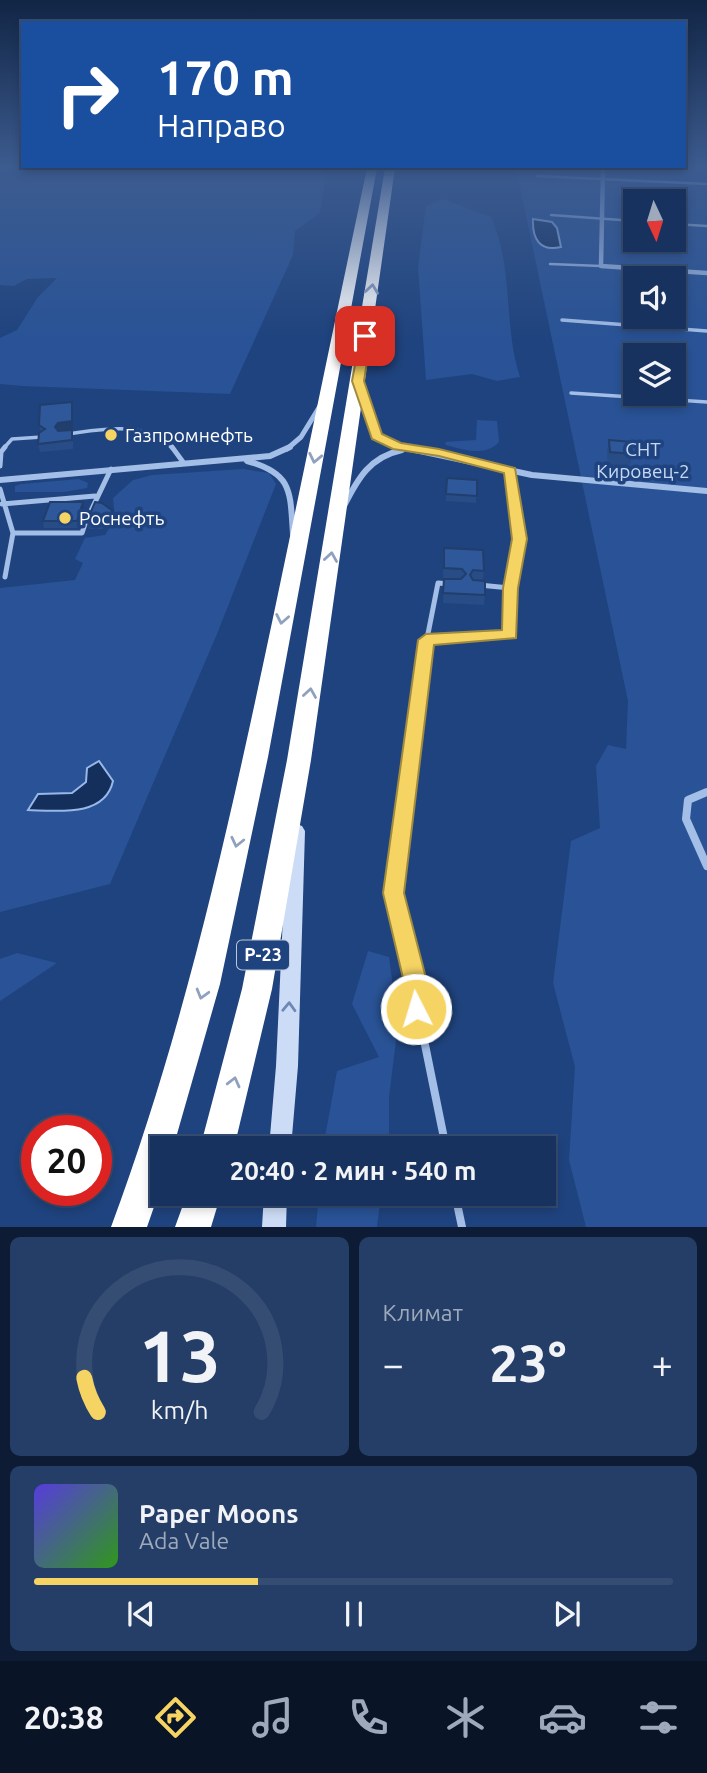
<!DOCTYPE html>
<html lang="ru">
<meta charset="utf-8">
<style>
:root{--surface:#17325e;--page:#243e67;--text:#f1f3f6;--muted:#9eaabc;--line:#364d73;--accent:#f5d463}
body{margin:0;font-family:Ubuntu,sans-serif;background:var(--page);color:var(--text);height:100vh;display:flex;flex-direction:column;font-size:26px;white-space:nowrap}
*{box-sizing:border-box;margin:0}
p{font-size:23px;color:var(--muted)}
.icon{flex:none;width:38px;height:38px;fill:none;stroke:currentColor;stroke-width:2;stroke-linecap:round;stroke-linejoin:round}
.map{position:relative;height:1227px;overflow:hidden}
.drawer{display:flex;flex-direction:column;gap:10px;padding:10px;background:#0d1c34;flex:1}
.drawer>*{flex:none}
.guide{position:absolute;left:21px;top:21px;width:665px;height:147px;border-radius:0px;box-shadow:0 4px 10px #0003,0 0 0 2px var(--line);background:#1a4fa0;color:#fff;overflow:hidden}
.needle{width:46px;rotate:176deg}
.fabs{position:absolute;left:623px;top:189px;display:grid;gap:14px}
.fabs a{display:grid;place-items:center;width:63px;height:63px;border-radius:0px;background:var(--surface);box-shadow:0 4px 10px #0003,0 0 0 2px var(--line);font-size:35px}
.speed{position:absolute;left:21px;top:1115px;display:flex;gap:14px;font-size:35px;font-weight:700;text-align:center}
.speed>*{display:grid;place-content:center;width:91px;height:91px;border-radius:50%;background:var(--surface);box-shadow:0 4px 10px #0003,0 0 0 2px var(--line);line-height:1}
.speed .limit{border:10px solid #d22;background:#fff;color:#111}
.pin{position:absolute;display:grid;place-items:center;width:60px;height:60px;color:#fff;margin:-30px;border-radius:14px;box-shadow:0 4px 10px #0006}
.me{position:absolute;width:77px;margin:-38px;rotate:355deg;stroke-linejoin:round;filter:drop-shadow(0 0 5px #0008)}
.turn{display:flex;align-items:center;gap:24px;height:147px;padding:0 21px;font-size:32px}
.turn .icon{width:91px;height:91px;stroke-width:2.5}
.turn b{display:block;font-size:49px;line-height:60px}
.big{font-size:52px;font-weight:600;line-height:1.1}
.drawer .card{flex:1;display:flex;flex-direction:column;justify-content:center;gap:10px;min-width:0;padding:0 24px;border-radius:10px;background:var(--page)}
.drawer .dial{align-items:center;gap:0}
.dial svg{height:182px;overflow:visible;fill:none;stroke:var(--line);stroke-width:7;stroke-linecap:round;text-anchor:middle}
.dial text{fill:var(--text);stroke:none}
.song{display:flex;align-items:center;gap:21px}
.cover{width:84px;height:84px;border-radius:10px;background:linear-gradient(135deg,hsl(250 70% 55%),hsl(110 70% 35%))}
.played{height:7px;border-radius:4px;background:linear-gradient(90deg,var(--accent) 35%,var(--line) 35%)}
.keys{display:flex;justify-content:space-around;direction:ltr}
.heat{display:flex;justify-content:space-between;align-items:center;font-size:38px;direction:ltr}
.drawer .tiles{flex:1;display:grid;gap:10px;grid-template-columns:1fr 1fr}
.card:last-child{grid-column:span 2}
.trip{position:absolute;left:150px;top:1136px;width:406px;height:70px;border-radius:0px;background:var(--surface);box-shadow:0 4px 10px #0003,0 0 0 2px var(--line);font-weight:600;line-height:70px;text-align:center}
.dock{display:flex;height:112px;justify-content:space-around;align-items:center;background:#091426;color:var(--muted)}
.dock .icon{width:49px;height:49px}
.dock .active{color:var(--accent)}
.dock b{font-size:32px;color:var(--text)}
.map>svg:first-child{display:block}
.green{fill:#295396;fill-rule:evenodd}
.water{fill:#152f5d;stroke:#97b8e9;stroke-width:2}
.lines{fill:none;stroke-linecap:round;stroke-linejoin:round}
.lane-far4{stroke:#a3bee7;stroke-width:2.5}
.lane-far3{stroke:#a3bee7;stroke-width:3.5}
.lane-far2{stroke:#a3bee7;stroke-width:5}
.lane-far1{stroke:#a3bee7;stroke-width:6}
.lane{stroke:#a3bee7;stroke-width:8}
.street-far3{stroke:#a3bee7;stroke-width:4.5}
.street-far2{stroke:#a3bee7;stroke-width:5}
.street-far1{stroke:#a3bee7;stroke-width:6}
.street{stroke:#a3bee7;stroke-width:8}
.secondary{fill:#cddcf6;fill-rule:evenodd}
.highway{fill:#fff;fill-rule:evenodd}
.wall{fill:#284c85}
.shaded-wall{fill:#213e6c}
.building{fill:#2f589b;stroke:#213e6c;stroke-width:2}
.oneway{stroke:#8fa1be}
.oneway2{stroke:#6d88b4}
.route{fill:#f5d463;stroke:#9f8a40;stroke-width:2}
.poi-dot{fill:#f5d463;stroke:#1f437e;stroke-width:2.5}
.labels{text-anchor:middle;stroke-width:7;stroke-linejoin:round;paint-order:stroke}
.shield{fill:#1f437e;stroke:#bcc7d8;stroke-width:2}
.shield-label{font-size:18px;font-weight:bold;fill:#fff}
.poi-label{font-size:19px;fill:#fff;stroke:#1f437e;text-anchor:start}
.park-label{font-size:19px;fill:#c7d9f6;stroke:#1f437e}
</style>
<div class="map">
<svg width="707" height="1227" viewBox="0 0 707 1227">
<rect width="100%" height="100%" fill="#1f437e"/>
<path class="green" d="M0,168h323l2,14 -5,31 -25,18 -2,24 -63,139 -207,-8 -23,-2v-46l17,-8 21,-33 19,-19 -30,1 -13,7 -14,-1z
M516,168h191v1059h-121l-17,-67 6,-93 -22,-84 18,-142 29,-13 -4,-62 12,-21 18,4 2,-48zM635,201h39v39h-39zM635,278h39v39h-39zM635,355h39v39h-39z
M443,199l48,18c23,51 12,108 29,160l-23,4 -25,-7 -46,6 -8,-113 8,-61z
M477,420l20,1 2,21c-13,15 -36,8 -53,3l-1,-3 31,-2z
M243,469l26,4 7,11 -59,150 -107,250 -110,28v-324l75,-8 8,-17 -8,-4 10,-21 20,-3 10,-16 -2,-21 20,-18 19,-5z
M79,479l9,4 -1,5 -23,4h-49v-6l6,-2z
M368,951l21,6 9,67 -9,73v51h-66l14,-77 42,-14 -27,-53z
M17,953l40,10 -57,38v-42z
M319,1194h62l-4,33h-61z"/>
<path class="water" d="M533,219l19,3 5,6 4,19c-21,5 -29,-8 -28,-28z
M99,761l14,20c-8,36 -54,30 -85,29l10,-16 34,-1 14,-11 1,-14z"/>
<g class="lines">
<path class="lane-far4" d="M537,176l170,8
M551,215l84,6
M674,224l33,2
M550,264l51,2"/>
<path class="lane-far3" d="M562,320l145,11
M571,393l136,9
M67,434c38,-5 76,-14 106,15
M3,449l9,-10 30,-2"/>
<path class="lane-far2" d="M172,447l11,15
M0,466l1,-14 4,-5
M0,489l13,44h69l3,-9
M2,504l93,-8
M88,517l23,-48
M5,577l8,-44
M479,585l31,3
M426,640l84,-5v-47l9,-49 -8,-68
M425,649l13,-66 11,1"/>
<path class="lane-far1" d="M396,904l-2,-11 31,-246"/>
<path class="lane" d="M396,902l50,246
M455,1194l7,33"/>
<path class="street-far3" d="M603,168l-2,98 106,7"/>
<path class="street-far2" d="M360,389l16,47 22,11 15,2
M287,449l14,-12 19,-31"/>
<path class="street-far1" d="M401,447l131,28 175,16
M247,461c46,12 43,31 46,73
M0,480l270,-24 20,-9
M344,506c14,-28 26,-49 58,-56"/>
<path class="street" d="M707,792l-19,8 -2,19 21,47"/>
<path class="secondary" d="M296,824l6,2 3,5 -7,235 -7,82h-22l7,-82 11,-235 3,-5z
M264,1194h23l-1,33h-24z"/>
<path class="highway" d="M367,168h10l-109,589 -48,227 -47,164h-10v33l-16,46h-36c74,-199 119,-406 163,-614 31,-148 62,-297 93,-445z
M385,168h10l-84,592 -39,229 -38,159h-34l42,-159 45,-229z
M187,1194h34l-10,33h-36z"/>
</g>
<path class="wall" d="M73,410v19l-13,2 13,7v11l-33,3 -2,-8 3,-12 -2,-7z
M609,440l23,14 -2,12 -22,-1 -1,-12z
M447,478l30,2 -1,23 -30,-2z
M84,508l-6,20h-34l-1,-7z
M115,520l-12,9h-14l-2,-8z
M444,548l40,23 -1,10 2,14 -1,10 -41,-2 1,-24h17l-18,-1z"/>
<path class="shaded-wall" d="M72,402l1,8v19l-13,2 -3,4 -2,-8z
M83,502l1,6 -6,20 -1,-7z
M113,511l2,9 -12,9 -1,-8z"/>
<path class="building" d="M72,402v19l-14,2 -3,4 3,4 14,-1v10l-34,4 1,-11 6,-4 -6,-4 1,-20z
M609,440l22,2 1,12 -22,-2z
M447,478l30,2v16l-31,-2z
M50,502h33l-6,19h-34z
M95,502l7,1 11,8 -11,10h-15z
M444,548l39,2 1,21 -11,-1 -3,5 3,5 12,1v14l-42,-2 1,-14h17l5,-5 -4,-5 -18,-1z"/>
<defs><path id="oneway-chevron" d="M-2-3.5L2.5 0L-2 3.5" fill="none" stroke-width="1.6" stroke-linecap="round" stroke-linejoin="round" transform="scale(1.75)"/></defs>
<g class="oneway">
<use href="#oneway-chevron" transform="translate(372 289) rotate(-82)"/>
<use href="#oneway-chevron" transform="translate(315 458) rotate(102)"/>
<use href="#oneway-chevron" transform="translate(331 557) rotate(-81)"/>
<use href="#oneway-chevron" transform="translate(282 619) rotate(101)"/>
<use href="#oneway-chevron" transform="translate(310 693) rotate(-81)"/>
<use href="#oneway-chevron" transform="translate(237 842) rotate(103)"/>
<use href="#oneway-chevron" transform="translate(202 994) rotate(106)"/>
<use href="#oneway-chevron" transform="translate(234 1082) rotate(-76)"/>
</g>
<use class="oneway2" href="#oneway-chevron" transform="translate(289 1007) rotate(-88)"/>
<linearGradient id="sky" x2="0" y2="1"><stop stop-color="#112545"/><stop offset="0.49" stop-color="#3c5b8f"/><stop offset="1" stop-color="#3c5b8f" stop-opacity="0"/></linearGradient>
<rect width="707" height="340" fill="url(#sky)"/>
<path class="route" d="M361,333l10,3 -7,45 18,53 19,9 38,6 76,19 12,71 -9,49 -2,50 -82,7 -30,248 22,85 2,31 -4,7 -8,4 -8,-4 -5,-38 -20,-85 35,-253 8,-6 76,-4 1,-42 9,-49 -8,-66 -65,-17 -46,-7 -21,-10 -20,-58z"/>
<g class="poi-dot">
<circle cx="111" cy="435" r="7"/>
<circle cx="65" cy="518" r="7"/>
</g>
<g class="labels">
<rect class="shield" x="237" y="940.5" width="52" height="29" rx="5"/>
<g class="shield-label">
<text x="263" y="961">Р-23</text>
</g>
<g class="poi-label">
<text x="125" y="442">Газпромнефть</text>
<text x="79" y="525">Роснефть</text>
</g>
<g class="park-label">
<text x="643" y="456">СНТ<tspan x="643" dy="22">Кировец-2</tspan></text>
</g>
</g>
</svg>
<div class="fabs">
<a><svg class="needle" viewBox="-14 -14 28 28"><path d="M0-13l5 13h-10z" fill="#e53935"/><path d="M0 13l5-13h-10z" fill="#9eaabc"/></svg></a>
<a><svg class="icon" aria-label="sound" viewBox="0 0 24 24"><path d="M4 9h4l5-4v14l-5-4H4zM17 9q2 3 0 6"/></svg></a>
<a><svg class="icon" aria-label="layers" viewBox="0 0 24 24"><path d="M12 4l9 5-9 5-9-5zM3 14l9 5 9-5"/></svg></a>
</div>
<div class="speed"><div class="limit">20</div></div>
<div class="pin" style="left:365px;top:336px;background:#d93025"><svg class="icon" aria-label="arrive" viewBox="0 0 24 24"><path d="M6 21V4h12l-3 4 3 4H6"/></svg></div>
<svg class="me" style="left:416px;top:1009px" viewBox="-20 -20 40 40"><circle r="17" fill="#f5d463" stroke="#fff" stroke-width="3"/><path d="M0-11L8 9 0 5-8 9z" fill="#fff"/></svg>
<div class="trip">20:40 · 2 мин · 540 m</div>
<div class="guide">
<div class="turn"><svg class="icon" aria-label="right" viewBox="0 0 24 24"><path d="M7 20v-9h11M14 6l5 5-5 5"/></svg><div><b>170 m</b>Направо</div></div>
</div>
</div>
<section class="drawer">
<div class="tiles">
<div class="card dial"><svg viewBox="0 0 100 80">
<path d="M14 69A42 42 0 1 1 86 69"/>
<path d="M14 69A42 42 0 0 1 8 54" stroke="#f5d463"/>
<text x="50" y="56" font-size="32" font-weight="700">13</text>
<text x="50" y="72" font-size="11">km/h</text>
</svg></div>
<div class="card"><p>Климат</p>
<div class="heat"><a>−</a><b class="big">23°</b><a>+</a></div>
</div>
<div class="card">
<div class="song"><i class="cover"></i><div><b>Paper Moons</b><p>Ada Vale</p></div></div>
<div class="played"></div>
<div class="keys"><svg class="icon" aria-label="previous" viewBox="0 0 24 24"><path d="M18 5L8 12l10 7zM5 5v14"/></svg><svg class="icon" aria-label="pause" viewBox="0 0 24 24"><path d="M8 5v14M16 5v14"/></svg><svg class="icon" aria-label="next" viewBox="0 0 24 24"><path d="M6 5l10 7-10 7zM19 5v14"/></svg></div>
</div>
</div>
</section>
<nav class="dock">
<b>20:38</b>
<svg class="icon active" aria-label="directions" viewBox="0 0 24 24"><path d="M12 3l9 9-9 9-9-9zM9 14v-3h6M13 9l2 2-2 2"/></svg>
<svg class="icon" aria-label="music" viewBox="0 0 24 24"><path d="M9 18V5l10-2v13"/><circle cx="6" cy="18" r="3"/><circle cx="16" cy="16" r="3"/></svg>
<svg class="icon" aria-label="phone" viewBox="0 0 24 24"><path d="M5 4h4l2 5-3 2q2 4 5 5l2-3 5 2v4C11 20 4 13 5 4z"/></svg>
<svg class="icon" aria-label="climate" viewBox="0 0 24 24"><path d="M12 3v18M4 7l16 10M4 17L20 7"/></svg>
<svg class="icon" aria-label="car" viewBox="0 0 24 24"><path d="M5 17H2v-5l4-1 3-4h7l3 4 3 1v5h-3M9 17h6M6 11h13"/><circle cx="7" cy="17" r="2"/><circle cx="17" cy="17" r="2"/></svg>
<svg class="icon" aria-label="filters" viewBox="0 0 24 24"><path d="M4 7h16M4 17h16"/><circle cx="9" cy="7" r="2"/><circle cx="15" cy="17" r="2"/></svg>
</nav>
